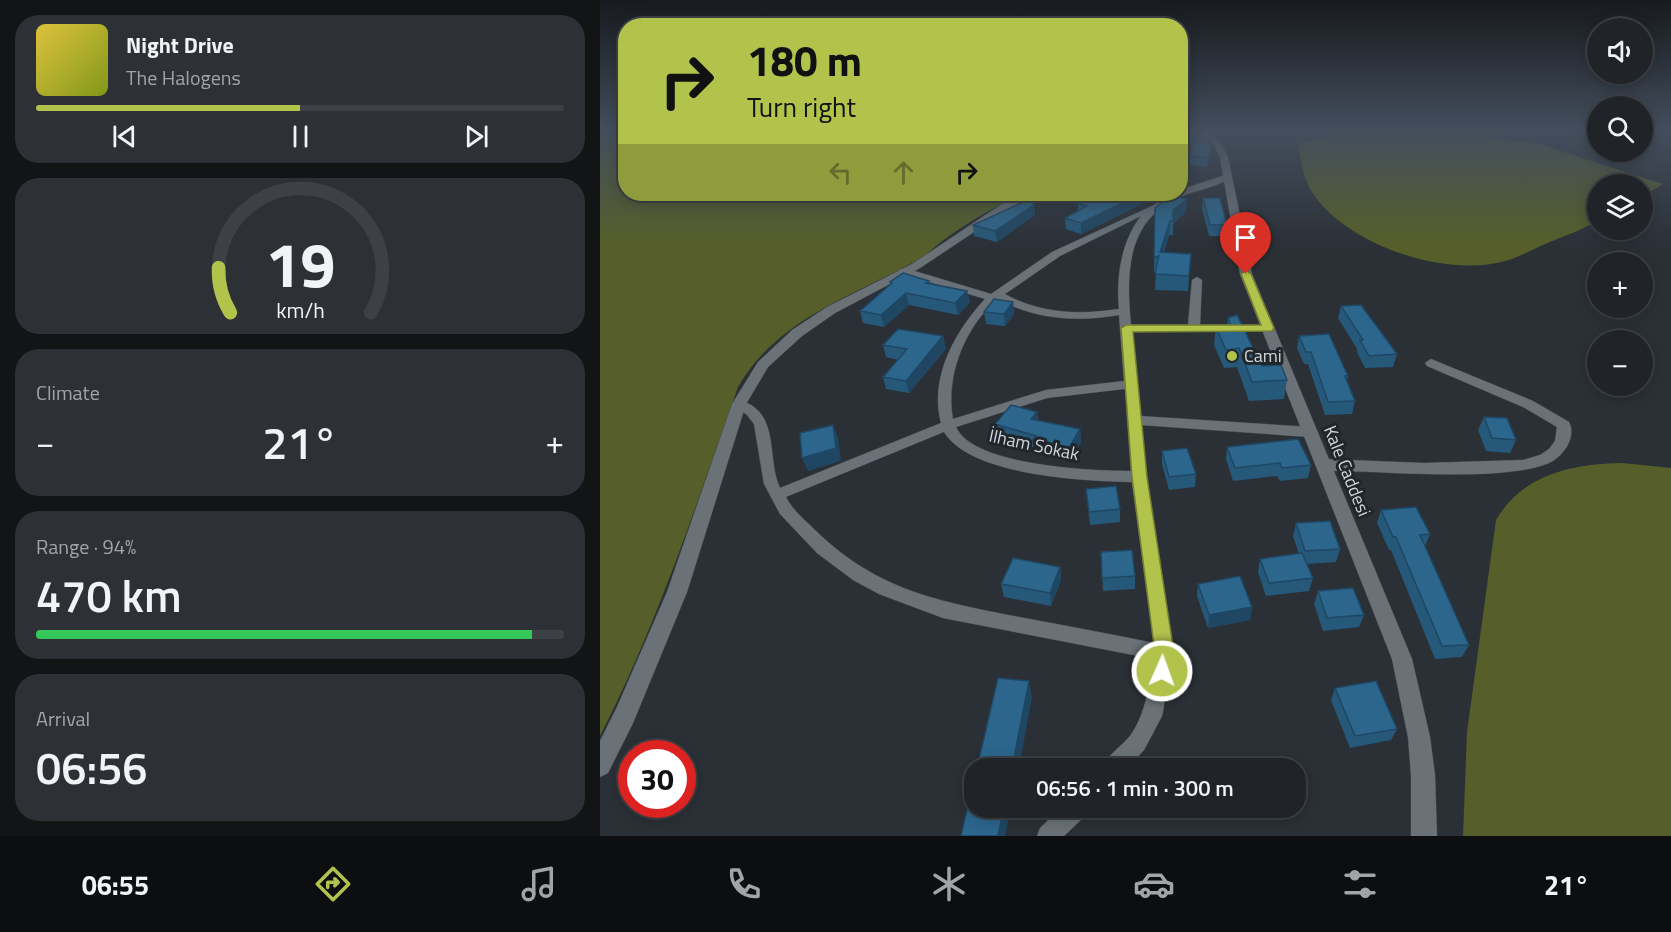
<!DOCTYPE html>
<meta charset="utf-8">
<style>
:root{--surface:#202428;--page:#2d3034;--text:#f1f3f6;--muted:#a2a4a8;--line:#3d4145;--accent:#b2c34c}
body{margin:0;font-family:"Titillium Web",sans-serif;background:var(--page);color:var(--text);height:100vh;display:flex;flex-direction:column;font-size:22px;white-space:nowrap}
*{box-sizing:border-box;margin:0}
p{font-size:20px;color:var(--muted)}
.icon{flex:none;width:33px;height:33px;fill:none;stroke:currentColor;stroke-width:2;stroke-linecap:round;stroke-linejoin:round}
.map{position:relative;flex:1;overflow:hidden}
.drawer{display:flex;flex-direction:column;gap:15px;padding:15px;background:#121416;width:600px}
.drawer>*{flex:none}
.top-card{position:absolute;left:18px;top:18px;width:570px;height:183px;border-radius:24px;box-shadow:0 3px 15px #0003,0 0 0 2px var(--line);background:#b2c34c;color:#111;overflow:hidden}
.fabs{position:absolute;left:987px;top:18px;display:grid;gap:12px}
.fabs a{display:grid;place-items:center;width:66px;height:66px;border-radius:50%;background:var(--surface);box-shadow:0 3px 15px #0003,0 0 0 2px var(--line);font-size:30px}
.speed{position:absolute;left:18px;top:740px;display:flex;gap:12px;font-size:30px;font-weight:700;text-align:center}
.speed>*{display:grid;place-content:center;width:78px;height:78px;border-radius:50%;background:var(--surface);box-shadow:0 3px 15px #0003,0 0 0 2px var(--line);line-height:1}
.speed .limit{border:9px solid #d22;background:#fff;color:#111}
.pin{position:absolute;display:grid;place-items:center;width:51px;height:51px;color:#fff;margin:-62px -26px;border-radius:50% 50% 50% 0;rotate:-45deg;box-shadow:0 0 6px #0007}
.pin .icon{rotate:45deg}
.me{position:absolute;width:66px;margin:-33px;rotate:2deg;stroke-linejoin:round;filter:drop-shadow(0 0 4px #0008)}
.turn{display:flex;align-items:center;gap:21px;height:126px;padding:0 30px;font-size:27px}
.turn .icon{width:78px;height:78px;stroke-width:2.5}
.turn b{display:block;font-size:42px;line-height:51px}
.lanes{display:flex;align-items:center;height:57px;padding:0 30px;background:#0003;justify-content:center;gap:30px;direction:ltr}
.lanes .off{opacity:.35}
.big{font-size:45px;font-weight:600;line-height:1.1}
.drawer .tile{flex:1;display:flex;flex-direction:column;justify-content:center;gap:9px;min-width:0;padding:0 21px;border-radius:24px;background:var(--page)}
.drawer .dial{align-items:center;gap:0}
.dial svg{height:156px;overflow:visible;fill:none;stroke:var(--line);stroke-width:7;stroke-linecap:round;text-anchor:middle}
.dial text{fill:var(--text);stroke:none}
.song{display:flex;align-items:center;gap:18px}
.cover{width:72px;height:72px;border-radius:9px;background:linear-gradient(135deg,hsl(50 70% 55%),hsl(70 70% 35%))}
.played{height:6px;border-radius:3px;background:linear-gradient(90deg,var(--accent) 50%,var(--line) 50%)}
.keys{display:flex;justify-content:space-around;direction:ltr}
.heat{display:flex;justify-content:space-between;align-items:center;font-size:33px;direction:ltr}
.charge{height:9px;border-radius:4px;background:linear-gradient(90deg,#34c759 94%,var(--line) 0)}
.trip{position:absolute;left:364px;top:758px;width:342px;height:60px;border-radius:24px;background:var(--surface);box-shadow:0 3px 15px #0003,0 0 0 2px var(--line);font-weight:600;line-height:60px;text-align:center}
.dock{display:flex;height:96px;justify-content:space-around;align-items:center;background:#0d0e10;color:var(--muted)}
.dock .icon{width:42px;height:42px}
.dock .active{color:var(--accent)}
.dock b{font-size:27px;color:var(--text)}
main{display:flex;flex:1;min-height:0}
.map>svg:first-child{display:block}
.green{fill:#565f29}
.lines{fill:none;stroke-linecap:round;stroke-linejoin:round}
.minor-casing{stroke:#484d52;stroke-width:1}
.tertiary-casing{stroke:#484d52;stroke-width:1}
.minor{fill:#6a7278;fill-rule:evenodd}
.tertiary{fill:#6a7278;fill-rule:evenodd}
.wall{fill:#265879}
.shaded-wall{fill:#1f4763}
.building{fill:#2c668d;stroke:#1f4763;stroke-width:1.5}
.route{fill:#b2c34c;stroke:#747f31;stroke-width:1.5}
.poi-dot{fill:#b2c34c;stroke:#20262c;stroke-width:2}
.labels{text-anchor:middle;stroke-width:6;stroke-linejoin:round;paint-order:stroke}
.poi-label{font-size:18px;fill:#d3d7db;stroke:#20262c;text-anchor:start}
.street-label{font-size:18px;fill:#d3d7db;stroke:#20262c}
</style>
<main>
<section class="drawer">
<div class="tile">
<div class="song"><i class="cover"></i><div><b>Night Drive</b><p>The Halogens</p></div></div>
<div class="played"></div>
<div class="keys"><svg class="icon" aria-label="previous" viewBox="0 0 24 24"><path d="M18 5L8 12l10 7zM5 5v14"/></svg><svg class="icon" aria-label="pause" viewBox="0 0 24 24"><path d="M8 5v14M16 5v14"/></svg><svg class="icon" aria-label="next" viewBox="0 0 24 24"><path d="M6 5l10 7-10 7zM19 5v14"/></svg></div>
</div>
<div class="tile dial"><svg viewBox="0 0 100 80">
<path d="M14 69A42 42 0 1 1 86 69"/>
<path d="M14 69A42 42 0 0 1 8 46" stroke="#b2c34c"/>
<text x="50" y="56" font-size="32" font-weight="700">19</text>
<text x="50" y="72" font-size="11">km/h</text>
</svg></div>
<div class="tile"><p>Climate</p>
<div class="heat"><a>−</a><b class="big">21°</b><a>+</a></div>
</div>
<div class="tile"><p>Range · 94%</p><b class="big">470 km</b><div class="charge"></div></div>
<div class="tile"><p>Arrival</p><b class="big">06:56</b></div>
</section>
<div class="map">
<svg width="1071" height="836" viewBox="0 0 1071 836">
<rect width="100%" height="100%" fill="#2a3036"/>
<path class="green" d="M0,130h25l1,64h399c-29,11 -55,27 -80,45 -10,7 -19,17 -29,22 -64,35 -140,59 -178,126 -42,118 -81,238 -138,349z
M759,130h150l-20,6 9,4 35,2 130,42 -20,12 -1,-12h-44l-1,37c-17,10 -36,16 -54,24 -12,5 -25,13 -38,16 -60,17 -159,-16 -193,-69 -9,-14 -11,-32 -14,-48z
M1022,463l49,5v368h-208l4,-104 29,-212c27,-46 76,-56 126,-57z"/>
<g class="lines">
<defs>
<path id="minor" d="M625,175l7,2c-14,10 -36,13 -52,20 -54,23 -54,77 -49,128h57l4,-45 5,-3 5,3 -2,45h68l6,3 -6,3h-136l8,85 170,11 7,5 -7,5 -169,-12 5,52 28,176 -12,63 -18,34 -17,18h-25c6,-14 19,-21 28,-32 16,-22 19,-51 24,-77l-211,-41 -64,-24 -26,-14 -36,-27 -37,-39 -16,-30 -10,-60 -7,-9 -15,-11 7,-4c42,11 27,58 41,88l161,-65c-12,-45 14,-92 44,-124l-85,-26v-4h8l83,25 61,-42 100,-46 21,-12h7v-4zM541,216c-20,26 -25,61 -22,93 -40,6 -78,5 -114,-15l55,-38zM398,299c37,21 80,23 121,16l5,66 -78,9 -93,29c-8,-43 12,-93 45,-120zM525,389l6,82c-38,0 -158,-5 -175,-44l91,-29zM344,432c27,44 141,49 188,50l22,161c-43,-9 -87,-17 -130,-25 -82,-16 -145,-26 -208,-87 -10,-10 -23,-20 -30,-34z
M831,359l102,42 36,21c8,15 -6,35 -20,41 -37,16 -133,11 -176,9 -17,-1 -38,1 -55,-4l-2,-4 2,-4 5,-1 101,4 99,-3 17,-5 9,-6 6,-8 2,-14 -34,-20 -96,-41 -2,-3z
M462,807h27l-3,8 -22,21h-27l3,-8z"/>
<path id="tertiary" d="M597,130c17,0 24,13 31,27l24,117 160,385 18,78 5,38 2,61h-26v-61l-3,-38 -16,-78 -152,-385 -20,-117 -7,-13z
M433,194h13l-36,14 -90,60 -85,45 -33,23 -34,31 -22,37 -59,188 -54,131 -25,50 -8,4v-36l17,-34 50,-115 65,-188 26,-42 34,-32 35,-23 85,-43 90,-60z"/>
</defs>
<use href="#minor" class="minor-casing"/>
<use href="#tertiary" class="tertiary-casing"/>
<use href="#minor" class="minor"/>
<use href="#tertiary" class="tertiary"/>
</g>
<path class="wall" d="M580,130h15l16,27 -4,10 -17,-2v-9l3,-6 -5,-16 -8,2z
M557,196l-76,38 -15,-5 -1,-11 13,-8v-7z
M603,198l24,27 -1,11h-17l-7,-27z
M434,205l1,10 -38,27 -23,-6 -1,-11z
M555,208l31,4 -13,12v11h-4l-5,18 27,1 -3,37 -33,-1 1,-18h-2z
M329,281l1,2 37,8 3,11 -12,13 -49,-10 -25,22 -21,-4 -3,-12 31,-27 -1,-2z
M413,302l1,12 -9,12 -19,-2 -2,-12z
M741,306l56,48 -4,13 -28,1 -8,-16v-3l-19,-31z
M628,318l34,48 25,14 -3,19 -35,2 -12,-34 -13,1 -10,-23 2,-18 11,-1z
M343,336l3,13 -37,44 -23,-4 -3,-12 15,-17 -12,-3 -3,-12z
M699,336l49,40 -1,5 8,20 -3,13 -27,1 -17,-51h-4l-7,-16z
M437,412l1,8 42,9 1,13 -11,19 -35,-8 -1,-6 -37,-11 -2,-12z
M884,417l32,23 -6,13 -24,-2 -8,-21z
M627,447l84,18 -3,13 -28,3 -3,-5 -44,5 -7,-22z
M562,451l34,23 -1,13 -26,3 -7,-26z
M486,489l34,20v13l-30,3z
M781,510l49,24 -5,12 44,99 -7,12 -27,2 -44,-109h-2l-12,-27z
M696,523l44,26 -4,13 -29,2 6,14 -4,13 -43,5 -8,-24 2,-13 39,-5 -6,-18z
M501,552l34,24v13l-32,2z
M460,567l1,13 -10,26 -47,-9 -3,-13z
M598,584l54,23 -2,13 -42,8 -11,-32z
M718,591l46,24 -5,12 -36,4 -9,-27z
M735,688l62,41 -6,11 -41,8 -19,-48z"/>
<path class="shaded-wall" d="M580,130h8v5l-8,1z
M612,147l-1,10 -4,10 1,-10z
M541,194h16v2l-76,38v-11z
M587,199l-1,13 -13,12v-14z
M434,205l1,10 -38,27 -2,-11z
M570,221l-1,14 -10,32 1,-15z
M367,291l3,11 -12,13 -3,-12z
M306,293l3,12 -25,22 -3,-12z
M413,302l1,12 -9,12 -1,-12z
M343,336l3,13 -37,44 -3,-12z
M437,412l1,13 -7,-6z
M233,425l5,13 3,23 -33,10 -6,-13z
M480,429l1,13 -11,19 -1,-13z
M460,567l1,13 -10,26 -1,-13z
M652,607l-2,13 -42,8 1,-13z
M429,681l3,16 -13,71h-7z
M404,807h7l-6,29h-7z"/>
<path class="building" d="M590,130h5l9,9 5,-1 3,9 -4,10 -18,-1 5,-11z
M500,194h41l-60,29 -16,-5 22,-12 -9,-3z
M571,195l16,4 -14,11v11h-3l-10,31 31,2 -2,22 -34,-2 4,-19 -1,2h-4l1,-49z
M603,198h17l7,27h-17z
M430,199l4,6 -39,26 -22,-6z
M303,273l26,8 -3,2 41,8 -12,12 -49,-10 -25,22 -21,-4 32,-28 -2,-1z
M394,299l19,3 -9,12 -20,-2z
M761,305l36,49 -28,2 -9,-16h3l-22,-34z
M637,315l25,51 19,-1 6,15 -35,2 -13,-34 -13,2 -10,-23 15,-1 -3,-8z
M298,329l45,7 -37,45 -23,-4 24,-28 -24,-4z
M729,334l19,42h-3l10,25 -27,1 -17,-50h-5l-7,-16z
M411,405l26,7 -6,7 49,10 -11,19 -36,-8 3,-4 -41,-12z
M884,417l23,1 9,22 -24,-2z
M233,425l3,23 -34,10 -2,-25z
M698,439l13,26 -29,3 -2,-5 -45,5 -8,-21z
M587,448l9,26 -27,3 -7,-26z
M516,486l4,23 -31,3 -3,-23z
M816,507l14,27 -10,1 49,110 -27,1 -46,-109h-3l-12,-27z
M730,521l10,28 -35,2 -9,-28z
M532,550l3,26 -33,2 -1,-26z
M702,553l11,25 -44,5 -9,-24z
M413,558l47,9 -10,26 -49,-9z
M640,576l12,31 -43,8 -11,-31z
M753,588l11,27 -37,3 -9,-27z
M398,678l31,3 -17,87h-35z
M776,681l21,48 -42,7 -20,-48z
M375,776v31h29l-6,29h-37z"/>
<linearGradient id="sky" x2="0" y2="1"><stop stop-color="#171a1e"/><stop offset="0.53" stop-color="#444e5d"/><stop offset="1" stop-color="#444e5d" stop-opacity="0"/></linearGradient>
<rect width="1071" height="247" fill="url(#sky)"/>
<path class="route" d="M646,270l5,4 23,54 -2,3 -139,1 14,145 27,176 -5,25 -7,2 -7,-2 -3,-7 3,-18 -23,-176 -11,-149 5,-3h135l-20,-51z"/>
<circle class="poi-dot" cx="632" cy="356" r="6"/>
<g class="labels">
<g class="poi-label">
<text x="644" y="362">Cami</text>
</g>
<g class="street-label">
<text transform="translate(434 445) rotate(12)" y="6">İlham Sokak</text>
<text transform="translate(747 471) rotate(68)" y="6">Kale Caddesi</text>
</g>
</g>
</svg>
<div class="fabs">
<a><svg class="icon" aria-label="sound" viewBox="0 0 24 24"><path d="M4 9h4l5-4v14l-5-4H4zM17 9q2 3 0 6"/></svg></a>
<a><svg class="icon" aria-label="search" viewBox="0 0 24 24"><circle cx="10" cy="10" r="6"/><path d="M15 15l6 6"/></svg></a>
<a><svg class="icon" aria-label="layers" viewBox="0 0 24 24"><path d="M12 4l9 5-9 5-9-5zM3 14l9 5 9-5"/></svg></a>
<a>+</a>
<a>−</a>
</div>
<div class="speed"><div class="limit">30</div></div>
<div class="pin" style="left:646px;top:274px;background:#d93025"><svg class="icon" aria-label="arrive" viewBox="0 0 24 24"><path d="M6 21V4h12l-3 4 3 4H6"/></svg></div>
<svg class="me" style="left:562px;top:671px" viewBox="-20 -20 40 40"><circle r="17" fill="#b2c34c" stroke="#fff" stroke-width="3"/><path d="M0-11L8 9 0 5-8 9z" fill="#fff"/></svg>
<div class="trip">06:56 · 1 min · 300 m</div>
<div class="top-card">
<div class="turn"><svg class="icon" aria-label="right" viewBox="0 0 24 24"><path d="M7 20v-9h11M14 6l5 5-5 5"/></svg><div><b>180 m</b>Turn right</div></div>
<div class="lanes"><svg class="icon off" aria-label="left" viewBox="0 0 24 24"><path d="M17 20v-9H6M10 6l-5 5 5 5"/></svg><svg class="icon off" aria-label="ahead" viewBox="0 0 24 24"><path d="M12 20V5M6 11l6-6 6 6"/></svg><svg class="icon" aria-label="right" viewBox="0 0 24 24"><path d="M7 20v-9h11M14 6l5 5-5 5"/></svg></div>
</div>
</div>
</main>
<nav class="dock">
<b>06:55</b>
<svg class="icon active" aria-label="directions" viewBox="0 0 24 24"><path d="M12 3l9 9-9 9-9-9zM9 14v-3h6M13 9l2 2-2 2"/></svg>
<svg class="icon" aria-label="music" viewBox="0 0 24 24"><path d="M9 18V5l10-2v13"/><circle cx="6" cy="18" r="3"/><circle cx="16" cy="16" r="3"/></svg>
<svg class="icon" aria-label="phone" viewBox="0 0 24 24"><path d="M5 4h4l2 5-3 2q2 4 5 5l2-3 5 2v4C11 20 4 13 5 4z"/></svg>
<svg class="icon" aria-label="climate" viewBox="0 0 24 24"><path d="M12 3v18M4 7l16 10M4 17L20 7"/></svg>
<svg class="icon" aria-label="car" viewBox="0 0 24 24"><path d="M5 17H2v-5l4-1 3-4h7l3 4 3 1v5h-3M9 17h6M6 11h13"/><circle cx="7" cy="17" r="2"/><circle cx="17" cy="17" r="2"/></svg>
<svg class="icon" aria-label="filters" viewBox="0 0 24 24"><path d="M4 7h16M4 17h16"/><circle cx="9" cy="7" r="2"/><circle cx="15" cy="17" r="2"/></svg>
<b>21°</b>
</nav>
